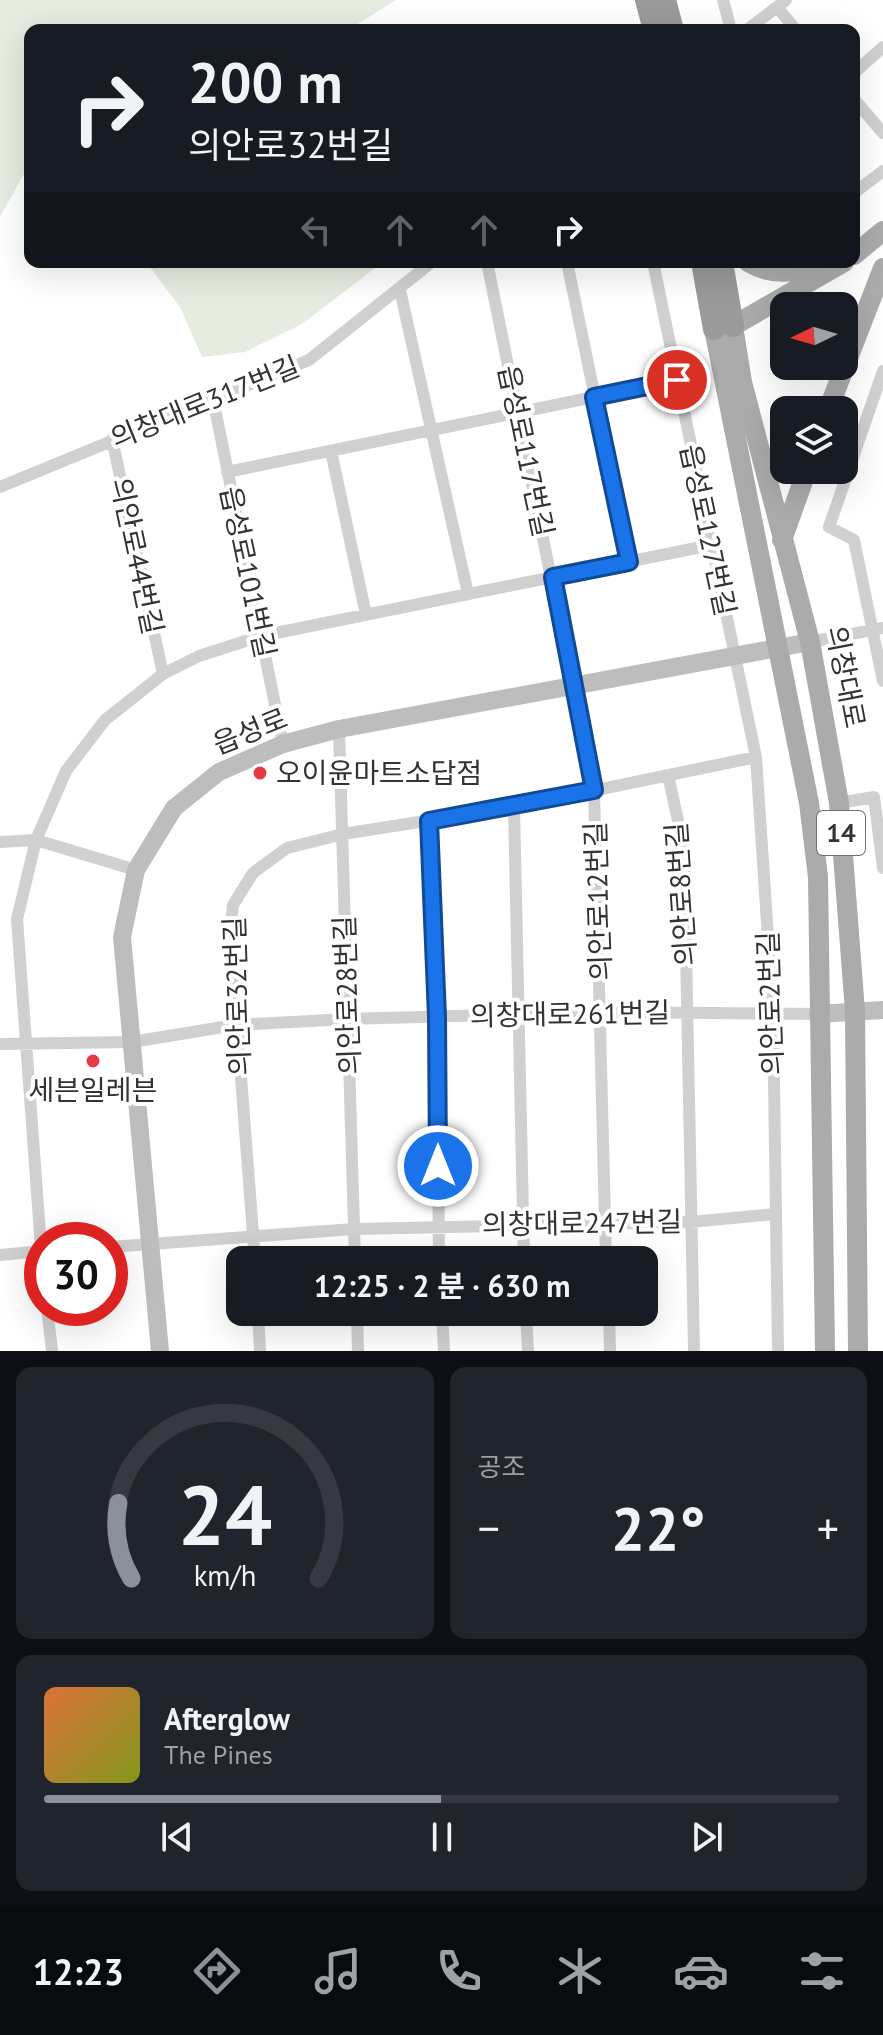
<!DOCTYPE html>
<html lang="ko">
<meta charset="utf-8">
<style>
:root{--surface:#171b24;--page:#20242c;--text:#f1f3f6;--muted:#9ea1a6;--line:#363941;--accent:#8c9099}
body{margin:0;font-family:"PT Sans","Noto Sans KR",sans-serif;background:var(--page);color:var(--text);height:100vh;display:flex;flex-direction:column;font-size:30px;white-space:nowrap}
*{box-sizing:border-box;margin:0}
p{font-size:26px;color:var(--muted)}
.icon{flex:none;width:44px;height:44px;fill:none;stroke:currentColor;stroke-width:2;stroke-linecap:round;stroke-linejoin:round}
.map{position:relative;height:1351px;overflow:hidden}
.side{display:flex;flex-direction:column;gap:16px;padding:16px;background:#0d0f14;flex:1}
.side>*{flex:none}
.hud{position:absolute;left:24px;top:24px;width:836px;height:244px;border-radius:16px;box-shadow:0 8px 32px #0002;background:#171b24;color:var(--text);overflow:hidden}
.needle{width:52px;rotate:265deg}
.tools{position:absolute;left:770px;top:292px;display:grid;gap:16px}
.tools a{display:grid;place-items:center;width:88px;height:88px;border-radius:16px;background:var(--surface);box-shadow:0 8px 32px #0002;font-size:40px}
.speed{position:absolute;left:24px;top:1222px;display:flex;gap:16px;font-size:40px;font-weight:700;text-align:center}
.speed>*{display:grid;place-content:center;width:104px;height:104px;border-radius:50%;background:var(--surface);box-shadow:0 8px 32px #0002;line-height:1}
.speed .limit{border:12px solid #d22;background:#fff;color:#111}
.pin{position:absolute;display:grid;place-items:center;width:68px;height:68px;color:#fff;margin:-34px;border:4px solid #fff;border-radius:50%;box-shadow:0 2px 8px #0007}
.me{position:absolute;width:88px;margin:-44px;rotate:0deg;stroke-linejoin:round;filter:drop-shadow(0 0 6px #0008)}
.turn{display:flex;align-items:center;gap:28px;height:168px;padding:0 32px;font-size:36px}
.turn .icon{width:104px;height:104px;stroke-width:2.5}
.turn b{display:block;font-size:56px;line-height:68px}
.lanes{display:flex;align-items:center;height:76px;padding:0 32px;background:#0003;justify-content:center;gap:40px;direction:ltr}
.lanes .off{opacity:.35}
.big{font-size:60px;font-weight:700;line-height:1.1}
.side .card{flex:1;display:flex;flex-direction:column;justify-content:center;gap:12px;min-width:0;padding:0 28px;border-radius:16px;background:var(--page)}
.side .dial{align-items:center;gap:0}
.dial svg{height:208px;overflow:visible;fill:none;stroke:var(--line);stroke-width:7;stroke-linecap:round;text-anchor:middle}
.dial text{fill:var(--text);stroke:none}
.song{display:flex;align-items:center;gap:24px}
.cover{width:96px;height:96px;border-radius:12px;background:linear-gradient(135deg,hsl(20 70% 55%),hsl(70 70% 35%))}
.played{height:8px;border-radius:4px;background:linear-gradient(90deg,var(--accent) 50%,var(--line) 50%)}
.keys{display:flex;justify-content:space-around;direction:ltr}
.heat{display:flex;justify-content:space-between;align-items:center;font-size:44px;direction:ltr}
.side .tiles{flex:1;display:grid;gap:16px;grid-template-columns:1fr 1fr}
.card:last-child{grid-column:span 2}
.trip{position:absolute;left:226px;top:1246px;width:432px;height:80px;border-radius:16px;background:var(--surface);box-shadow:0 8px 32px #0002;font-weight:700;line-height:80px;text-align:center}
.dock{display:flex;height:128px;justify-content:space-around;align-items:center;background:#090b0e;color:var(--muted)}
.dock .icon{width:56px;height:56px}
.dock .active{color:var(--accent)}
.dock b{font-size:36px;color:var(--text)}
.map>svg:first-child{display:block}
.green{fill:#e6ecdf}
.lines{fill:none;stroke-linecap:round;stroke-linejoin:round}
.street{stroke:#d0d0d0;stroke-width:12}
.secondary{stroke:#bdbdbd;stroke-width:18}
.primary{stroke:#ababab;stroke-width:20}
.highway{stroke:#9a9a9a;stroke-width:22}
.route-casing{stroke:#114b97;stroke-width:20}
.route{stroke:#1a73e8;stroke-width:14}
.poi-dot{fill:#e63946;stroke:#fff;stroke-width:3}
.labels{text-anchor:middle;stroke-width:8;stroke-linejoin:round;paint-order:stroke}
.shield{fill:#fff;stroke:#707070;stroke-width:2}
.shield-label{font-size:26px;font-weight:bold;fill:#333}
.street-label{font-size:28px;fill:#333;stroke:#fff}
.poi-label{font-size:28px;fill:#333;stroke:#fff;text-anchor:start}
</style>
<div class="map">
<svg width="883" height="1351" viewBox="0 0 883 1351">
<rect width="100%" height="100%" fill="#fff"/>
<path class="green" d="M0,0h396l-40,25 -1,5h-325v144l-5,-2 -25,45z
M146,262h237l-81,62 -57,28 -43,5 -22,-50z"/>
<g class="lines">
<path class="street" d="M723,0l8,30
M777,7l19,23
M747,30l39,-30
M854,73l29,-26
M854,99l29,34
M854,193l29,-22
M487,262l107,528 12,470
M567,262l62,300
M653,262l103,495 17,256 5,338
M400,290l68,304
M883,371l-54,156 25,13 29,141
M213,399l70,345
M112,439l51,235
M331,451l35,164
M227,472l450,-92
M0,487l309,-127 123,-98
M810,642l73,-14
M339,729l16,531
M668,775l16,73 10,503
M839,803l35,-6 9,71
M514,807l10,453
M429,821l8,196 2,243
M0,842l36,-2 100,30
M0,1044l132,-2 103,-17 112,-6 254,-7 217,2
M110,1247l244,-18 337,-7 83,-8
M0,1255l42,-4
M255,1260l-25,-326 3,-29 20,-32 34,-25 56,-14 171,-27 242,-50
M42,1261l-25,-342 19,-79 30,-69 39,-51 58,-46 36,-18 62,-20 450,-91
M47,1308l5,43
M258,1312l2,39
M357,1312l1,39
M442,1312l2,39
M526,1312l2,39
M609,1312l1,39"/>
<path class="secondary" d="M818,1014l65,-4
M160,1351l-38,-414 14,-67 38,-62 45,-36 64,-28 56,-15 471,-87"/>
<path class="primary" d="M854,255l29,-24
M748,262c25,15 47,11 72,0
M733,326l9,56 68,260 29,161 16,208 3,340
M828,410l55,-142
M782,540l25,-70
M825,1351l-7,-474 -9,-74 -95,-474 19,-3 111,-64"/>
<path class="highway" d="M646,0l8,30
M665,0l8,30
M702,262l12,67
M722,262l11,64"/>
</g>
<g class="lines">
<defs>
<path id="route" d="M438,1166l-1,-149 -8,-196 165,-31 -41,-213 76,-15 -35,-165 83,-17"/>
</defs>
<use href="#route" class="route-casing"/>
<use href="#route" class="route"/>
</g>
<g class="poi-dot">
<circle cx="260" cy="773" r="8"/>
<circle cx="93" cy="1061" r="8"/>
</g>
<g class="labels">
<rect class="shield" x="817" y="811" width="48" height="44" rx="6"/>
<g class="shield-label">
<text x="841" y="842">14</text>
</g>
<g class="street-label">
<text transform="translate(205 402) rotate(-22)" y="10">의창대로317번길</text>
<text transform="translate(526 451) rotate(78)" y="10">읍성로117번길</text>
<text transform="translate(708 530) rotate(78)" y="10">읍성로127번길</text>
<text transform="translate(137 556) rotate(78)" y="10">의안로44번길</text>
<text transform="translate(248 572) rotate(78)" y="10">읍성로101번길</text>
<text transform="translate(846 677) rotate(79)" y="10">의창대로</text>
<text transform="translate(250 731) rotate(-22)" y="10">읍성로</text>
<text transform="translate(681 894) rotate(-94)" y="10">의안로8번길</text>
<text transform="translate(598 901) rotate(-92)" y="10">의안로12번길</text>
<text transform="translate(347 995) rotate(-92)" y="10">의안로28번길</text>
<text transform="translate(237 996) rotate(-92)" y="10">의안로32번길</text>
<text transform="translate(770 1003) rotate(-92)" y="10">의안로2번길</text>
<text transform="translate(570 1014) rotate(-1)" y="10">의창대로261번길</text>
<text transform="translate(582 1223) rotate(-1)" y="10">의창대로247번길</text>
</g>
<g class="poi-label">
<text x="276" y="783">오이윤마트소답점</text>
<text x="93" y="1100" text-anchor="middle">세븐일레븐</text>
</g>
</g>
</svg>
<div class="tools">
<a><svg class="needle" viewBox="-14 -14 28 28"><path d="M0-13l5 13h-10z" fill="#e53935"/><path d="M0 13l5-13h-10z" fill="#9ea1a6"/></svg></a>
<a><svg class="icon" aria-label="layers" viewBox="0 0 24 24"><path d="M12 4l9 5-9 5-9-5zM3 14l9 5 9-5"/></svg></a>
</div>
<div class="speed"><div class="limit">30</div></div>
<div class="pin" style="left:677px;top:380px;background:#d93025"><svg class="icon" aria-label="arrive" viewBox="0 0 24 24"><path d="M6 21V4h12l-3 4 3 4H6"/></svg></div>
<svg class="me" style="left:438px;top:1166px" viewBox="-20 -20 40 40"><circle r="17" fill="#1a73e8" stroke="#fff" stroke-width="3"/><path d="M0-11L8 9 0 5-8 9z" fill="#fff"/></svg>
<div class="trip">12:25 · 2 분 · 630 m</div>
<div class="hud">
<div class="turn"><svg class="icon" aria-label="right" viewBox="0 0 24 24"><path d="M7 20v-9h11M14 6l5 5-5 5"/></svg><div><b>200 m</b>의안로32번길</div></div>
<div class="lanes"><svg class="icon off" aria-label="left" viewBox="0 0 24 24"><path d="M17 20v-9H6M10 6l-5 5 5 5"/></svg><svg class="icon off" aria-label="ahead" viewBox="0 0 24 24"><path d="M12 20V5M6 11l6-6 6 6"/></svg><svg class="icon off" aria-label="ahead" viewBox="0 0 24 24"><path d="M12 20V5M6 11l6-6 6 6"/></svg><svg class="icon" aria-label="right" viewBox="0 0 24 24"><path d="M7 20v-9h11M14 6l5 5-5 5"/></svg></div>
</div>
</div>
<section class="side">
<div class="tiles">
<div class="card dial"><svg viewBox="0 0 100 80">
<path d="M14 69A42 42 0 1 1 86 69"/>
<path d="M14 69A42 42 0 0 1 9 40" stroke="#8c9099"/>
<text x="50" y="56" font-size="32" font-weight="700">24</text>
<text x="50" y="72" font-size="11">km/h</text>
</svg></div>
<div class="card"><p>공조</p>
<div class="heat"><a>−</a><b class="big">22°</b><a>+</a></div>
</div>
<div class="card">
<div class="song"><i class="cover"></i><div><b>Afterglow</b><p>The Pines</p></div></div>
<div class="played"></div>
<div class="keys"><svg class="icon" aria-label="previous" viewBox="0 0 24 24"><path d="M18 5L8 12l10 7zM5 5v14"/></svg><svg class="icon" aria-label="pause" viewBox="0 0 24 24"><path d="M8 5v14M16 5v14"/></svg><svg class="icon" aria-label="next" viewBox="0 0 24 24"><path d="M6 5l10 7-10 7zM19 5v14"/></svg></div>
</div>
</div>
</section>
<nav class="dock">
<b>12:23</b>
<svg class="icon active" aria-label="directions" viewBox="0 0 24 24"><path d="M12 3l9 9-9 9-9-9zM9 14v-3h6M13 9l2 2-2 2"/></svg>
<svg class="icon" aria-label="music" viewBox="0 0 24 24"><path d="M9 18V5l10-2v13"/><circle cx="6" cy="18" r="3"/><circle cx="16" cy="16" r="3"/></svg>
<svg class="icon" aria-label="phone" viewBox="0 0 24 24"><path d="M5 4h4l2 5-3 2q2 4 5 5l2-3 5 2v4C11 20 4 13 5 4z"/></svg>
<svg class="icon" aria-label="climate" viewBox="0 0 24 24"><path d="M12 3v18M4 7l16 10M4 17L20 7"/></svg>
<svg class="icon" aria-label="car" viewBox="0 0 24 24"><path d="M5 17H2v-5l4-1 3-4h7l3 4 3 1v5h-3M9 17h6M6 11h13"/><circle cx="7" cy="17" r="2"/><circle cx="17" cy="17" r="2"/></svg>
<svg class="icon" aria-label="filters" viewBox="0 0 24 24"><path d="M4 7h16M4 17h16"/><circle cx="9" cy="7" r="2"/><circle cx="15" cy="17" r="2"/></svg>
</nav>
